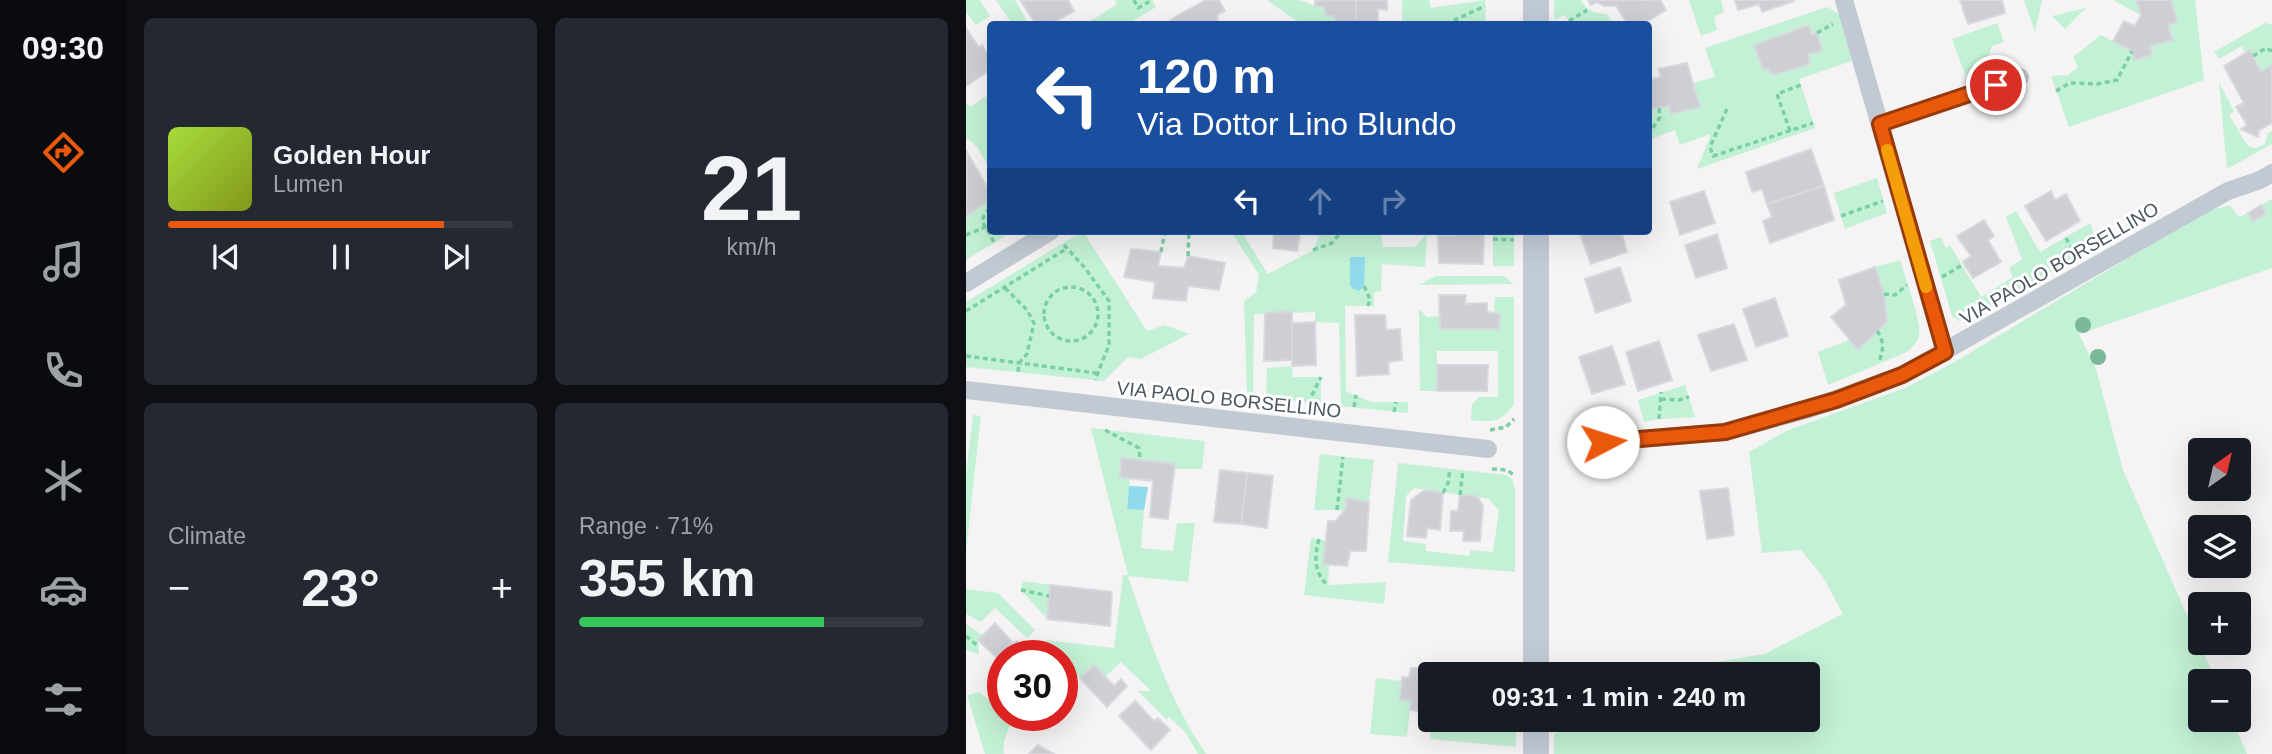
<!DOCTYPE html>
<meta charset="utf-8">
<style>
:root{--surface:#171b24;--page:#242831;--text:#f1f3f6;--muted:#9ea1a6;--line:#363941;--accent:#ea580c}
body{margin:0;font-family:Arial,sans-serif;background:var(--page);color:var(--text);height:100vh;display:flex;flex-direction:column;font-size:26px;white-space:nowrap}
*{box-sizing:border-box;margin:0}
p{font-size:23px;color:var(--muted)}
.icon{flex:none;width:38px;height:38px;fill:none;stroke:currentColor;stroke-width:2;stroke-linecap:round;stroke-linejoin:round}
.map{position:relative;flex:1;overflow:hidden}
.side{display:flex;flex-direction:column;gap:18px;padding:18px;background:#0d0f14;width:840px}
.side>*{flex:none}
.top-card{position:absolute;left:21px;top:21px;width:665px;height:214px;border-radius:7px;box-shadow:0 7px 28px #0002;background:#1a4fa0;color:#fff;overflow:hidden}
.needle{width:46px;rotate:34deg}
.tools{position:absolute;left:1222px;top:438px;display:grid;gap:14px}
.tools a{display:grid;place-items:center;width:63px;height:63px;border-radius:7px;background:var(--surface);box-shadow:0 7px 28px #0002;font-size:35px}
.speed{position:absolute;left:21px;top:640px;display:flex;gap:14px;font-size:35px;font-weight:700;text-align:center}
.speed>*{display:grid;place-content:center;width:91px;height:91px;border-radius:50%;background:var(--surface);box-shadow:0 7px 28px #0002;line-height:1}
.speed .limit{border:10px solid #d22;background:#fff;color:#111}
.pin{position:absolute;display:grid;place-items:center;width:60px;height:60px;color:#fff;margin:-30px;border:4px solid #fff;border-radius:50%;box-shadow:0 2px 7px #0007}
.me{position:absolute;width:77px;margin:-38px;rotate:85deg;stroke-linejoin:round;filter:drop-shadow(0 0 5px #0008)}
.turn{display:flex;align-items:center;gap:24px;height:147px;padding:0 35px;font-size:32px}
.turn .icon{width:91px;height:91px;stroke-width:2.5}
.turn b{display:block;font-size:49px;line-height:60px}
.lanes{display:flex;align-items:center;height:66px;padding:0 35px;background:#0003;justify-content:center;gap:35px;direction:ltr}
.lanes .off{opacity:.35}
.big{font-size:52px;font-weight:600;line-height:1.1}
.side .tile{flex:1;display:flex;flex-direction:column;justify-content:center;gap:10px;min-width:0;padding:0 24px;border-radius:10px;background:var(--page)}
.side .dial{align-items:center;gap:0}
.dial b{font-size:91px;line-height:1}
.song{display:flex;align-items:center;gap:21px}
.cover{width:84px;height:84px;border-radius:10px;background:linear-gradient(135deg,hsl(80 70% 55%),hsl(70 70% 35%))}
.played{height:7px;border-radius:4px;background:linear-gradient(90deg,var(--accent) 80%,var(--line) 80%)}
.keys{display:flex;justify-content:space-around;direction:ltr}
.heat{display:flex;justify-content:space-between;align-items:center;font-size:38px;direction:ltr}
.charge{height:10px;border-radius:5px;background:linear-gradient(90deg,#34c759 71%,var(--line) 0)}
.side .tiles{flex:1;display:grid;gap:18px;grid-template-columns:repeat(2,1fr)}
.trip{position:absolute;left:452px;top:662px;width:402px;height:70px;border-radius:7px;background:var(--surface);box-shadow:0 7px 28px #0002;font-weight:600;line-height:70px;text-align:center}
main{display:flex;flex:1;min-height:0}
.dock{display:flex;flex-direction:column;width:126px;justify-content:space-around;align-items:center;background:#090b0e;color:var(--muted)}
.dock .icon{width:49px;height:49px}
.dock .current{color:var(--accent)}
.dock b{font-size:32px;color:var(--text)}
.map>svg:first-child{display:block}
.green{fill:#c3f1d5;fill-rule:evenodd}
.water{fill:#90daee}
.building{fill:#cdcfd5;stroke:#d7d9de;stroke-width:2}
.lines{fill:none;stroke-linecap:round;stroke-linejoin:round}
.path{stroke:#7ad0a6;stroke-width:3.5;stroke-dasharray:5 3.5;stroke-linecap:butt}
.street{stroke:#c1cad2;stroke-width:18}
.secondary{stroke:#c1cbd6;stroke-width:26}
.tree{fill:#7bb799}
.route-casing{stroke:#983908;stroke-width:18}
.route{stroke:#ea580c;stroke-width:12}
.slow{stroke:#f59e0b;stroke-width:12}
.labels{text-anchor:middle;stroke-width:6;stroke-linejoin:round;paint-order:stroke}
.street-label{font-size:19px;fill:#4a5661;stroke:#fff}
</style>
<main>
<nav class="dock">
<b>09:30</b>
<svg class="icon current" aria-label="directions" viewBox="0 0 24 24"><path d="M12 3l9 9-9 9-9-9zM9 14v-3h6M13 9l2 2-2 2"/></svg>
<svg class="icon" aria-label="music" viewBox="0 0 24 24"><path d="M9 18V5l10-2v13"/><circle cx="6" cy="18" r="3"/><circle cx="16" cy="16" r="3"/></svg>
<svg class="icon" aria-label="phone" viewBox="0 0 24 24"><path d="M5 4h4l2 5-3 2q2 4 5 5l2-3 5 2v4C11 20 4 13 5 4z"/></svg>
<svg class="icon" aria-label="climate" viewBox="0 0 24 24"><path d="M12 3v18M4 7l16 10M4 17L20 7"/></svg>
<svg class="icon" aria-label="car" viewBox="0 0 24 24"><path d="M5 17H2v-5l4-1 3-4h7l3 4 3 1v5h-3M9 17h6M6 11h13"/><circle cx="7" cy="17" r="2"/><circle cx="17" cy="17" r="2"/></svg>
<svg class="icon" aria-label="filters" viewBox="0 0 24 24"><path d="M4 7h16M4 17h16"/><circle cx="9" cy="7" r="2"/><circle cx="15" cy="17" r="2"/></svg>
</nav>
<section class="side">
<div class="tiles">
<div class="tile">
<div class="song"><i class="cover"></i><div><b>Golden Hour</b><p>Lumen</p></div></div>
<div class="played"></div>
<div class="keys"><svg class="icon" aria-label="previous" viewBox="0 0 24 24"><path d="M18 5L8 12l10 7zM5 5v14"/></svg><svg class="icon" aria-label="pause" viewBox="0 0 24 24"><path d="M8 5v14M16 5v14"/></svg><svg class="icon" aria-label="next" viewBox="0 0 24 24"><path d="M6 5l10 7-10 7zM19 5v14"/></svg></div>
</div>
<div class="tile dial"><b>21</b><p>km/h</p></div>
<div class="tile"><p>Climate</p>
<div class="heat"><a>−</a><b class="big">23°</b><a>+</a></div>
</div>
<div class="tile"><p>Range · 71%</p><b class="big">355 km</b><div class="charge"></div></div>
</div>
</section>
<div class="map">
<svg width="1306" height="754" viewBox="0 0 1306 754">
<rect width="100%" height="100%" fill="#f5f3f3"/>
<path class="green" d="M0,0h14l10,16 -14,9 -10,-13z
M30,0h19l14,24h-17z
M149,0h37l4,7 -29,17h-41l31,-20z
M301,0h33l15,6 9,1 2,9h8l1,6h21l1,2h-56z
M436,0h27l2,8 54,-8 1,24h-94v-2h10z
M588,0h27c7,12 13,13 26,14l6,10h-42l-6,-9 -11,5z
M723,0h32l3,12 -10,5 3,13 -16,6z
M1058,0h18l-7,32z
M1149,0h21l5,15 -25,-13z
M1205,0h24l9,80 -135,47 -18,-51 17,-1 10,-8 -5,-10 28,-22 31,16 2,9 18,-4 -2,-10 23,-6 -5,-15 9,-3z
M861,7l17,9 8,45 -53,18 16,49 -118,41 14,-35 -31,11 -5,-15 -26,10v-30l20,-4 2,7 22,-30 22,-6 -10,-29z
M1120,8l-21,21 -13,-13z
M1031,23l7,19 -12,4 -7,21 -20,8 -13,-36z
M1299,23l7,2v40l-11,7 -11,-21 -5,2 -3,-7 -23,13 -5,-7z
M1253,82l15,29 -5,4 19,31 7,2 10,-4 3,-11 4,-2v13l-45,25z
M24,94v75l-13,-22 -9,-8 -2,1v-38l4,5z
M911,178l10,35 -42,16 -11,-36z
M1306,199v69l-193,66 17,35 27,101 93,211h-16v38h32l15,35h-693v-20l42,-15h212v-45h-164l120,-20 79,-40 -20,-37 -22,-27 -39,3 -13,-101 37,-21 119,-43 48,-25 252,-151 25,-7 9,12 9,-4 5,8 13,-7 -5,-9z
M24,200v31h23l-47,29v-43z
M1050,211l24,41 50,-29 8,22 -129,74 -10,2 -7,-5 -22,-75 11,-4 5,11 4,-3 31,52 32,-20 -4,-9 13,-9 -16,-42z
M265,231h10l27,43 45,-24 8,-19h60l2,16h32l12,-13 -2,33 -43,-3 -1,27 -7,1v14h-29l1,85 25,11h37v11l-67,-7 -2,-83 -24,-1v-10l-61,2 -1,83 -6,-1 -3,-95 12,-8 3,-18z
M527,231l21,1v34h-21z
M118,233l63,98 18,-6 24,9 -48,25 -13,-2 -24,24 -138,-14v-65l105,-64z
M934,260c5,17 22,62 19,76 -2,8 -8,13 -14,17l-77,32 -10,-33 32,-12 8,9 29,-26 -3,-29 -9,-27z
M470,276h68l10,8 -95,1z
M529,297h19v107c-13,19 -21,18 -43,16l1,-15 7,-8h19v-46h-61v40h-17l-1,-82 8,8 13,-1v13h58l2,-15 -6,-1z
M326,366l1,11h28v27l-55,-6 1,-30z
M719,385l10,32 -36,2 -15,3 -6,-22z
M7,415l8,1 -15,136v-79z
M125,428l114,13 -3,28h-27v-5l-53,-6 -2,19 10,1 -3,31 17,1 -3,38 32,3 4,-28h18l-7,59 -60,-6c21,62 41,124 78,178h-8l-12,-21 -17,-16 -3,2 -28,-28h13l-30,-29 -16,15 -11,-11 -14,12 -18,-17v-5h-30l14,-16 68,8 9,-73h5z
M354,454l54,6 -5,42 -22,-3 -2,11h-31z
M432,463l108,12 6,4 3,9v84l-127,-10zM448,488l75,11 10,12 -6,41 -22,-2 -2,6 -43,-5v-7l-23,-3 3,-45z
M345,538l15,3 -2,23 5,1 -1,20 58,-3 -2,22 -80,-9z
M57,581l27,4 -3,34 -26,-29z
M0,589l32,4 37,37 -8,8 -32,-30 -14,14 -15,-8z
M0,624l17,11 -5,5 1,15 -13,-5z
M410,678l25,3 -1,18 11,1 -4,37 -37,-3z
M13,692l24,18v6h7l4,3c-6,11 -12,22 -10,35h-19l-18,-59z
M517,719h33v28l-86,-8 1,-17 39,4 1,6h10z"/>
<path class="water" d="M384,257h15l-1,29 -5,5 -6,-2 -3,-4z
M163,486l19,1 -4,23 -17,-1z"/>
<path class="building" d="M54,0h48l6,11 -23,13h-15z
M240,0h13l6,11 -8,4 1,9h-45l-3,-4z
M349,0h41v22h-21l-1,-6h-8l-2,-9 -9,-1z
M390,0h31v10l-9,-1v14l-22,-1z
M622,0h72l6,10 -23,14h-7l-2,-3 -6,3 -12,-18h-12l-7,-4 -6,3z
M769,0h59v1l-32,11 -3,-8 -21,6z
M994,0h42l3,13 -37,11z
M1170,0h35l6,22 -9,3 5,15 -23,6 2,9 -18,5 -2,-9 -19,-10 11,-20 11,5 6,-11z
M843,25l2,9 6,-1 5,18 -14,3 2,10 -37,11 -4,-6h-6l-9,-24z
M0,28l13,20 3,-3 8,13v12l-24,16z
M1284,50l11,22 11,-7v58l-13,7 -1,7 -17,-8 6,-4 -11,-18 8,-4 -20,-37z
M721,63l13,44 -29,7 -2,-8 -21,4v-30l13,-3 -2,-8z
M845,149l13,37 -57,18 -5,-15 -10,3 -6,-20z
M1,152l23,40v8l-24,17z
M858,186l10,34 -64,23 -7,-22 9,-4 -5,-13z
M738,191l11,32 -35,12 -10,-33z
M1085,191l4,9 11,-6 14,27 -34,20 -21,-35z
M1295,205l5,9 -13,7 -5,-8z
M1018,220l10,16 -6,4 13,22 -28,16 -10,-16 8,-6 -14,-20z
M308,231h47v4l-21,-2 -3,18 -24,-3z
M491,231h27l-1,33 -44,-1 -1,-27h18z
M613,231h42l6,21 -36,12z
M751,234l10,34 -31,10 -11,-33z
M165,249l30,3 -3,14 26,2 4,-12 37,7 -6,27 -31,-4 -2,15 -33,-3 2,-16 -31,-5z
M654,267l11,34 -35,12 -11,-34z
M909,267l9,27 3,28 -29,28 -27,-33 15,-12 -7,-25z
M473,295h27l-1,9 22,-1v9l13,2 -1,15h-59z
M809,298l13,38 -32,11 -13,-38z
M326,311v49l-28,1 1,-48z
M389,315h30l1,15 14,-1 2,31 -14,2 1,12 -32,2z
M349,322l1,43 -24,1v-43z
M768,324l13,36 -36,11 -13,-36z
M693,341l13,39 -34,11 -12,-39z
M646,346l13,38 -33,10 -13,-37z
M471,365h51l-1,26h-50z
M155,458l54,6 -7,55 -18,-2 3,-36 -33,-4z
M254,470l27,3 -6,51 -27,-2z
M281,473l26,3 -6,52 -26,-4z
M762,488l6,47 -27,4 -7,-48z
M459,490l18,3 -3,37 -13,-2 -1,10 -19,-2 4,-36z
M494,495l17,1 6,10 -3,35h-17l1,-10h-14l1,-20h7z
M381,498l22,4 -3,49h-16l-3,15 -24,-2 5,-43h8l9,-11z
M84,585l62,7 -2,34 -63,-7z
M29,623l18,20 4,-2 10,10 -5,5h-19v8l-25,-24z
M128,665l20,21 7,-7 6,7 -20,21 -27,-29z
M445,668h13l-2,13h8v32l-20,-3 1,-10h-11l2,-23 7,1z
M96,679l8,9 -8,8z
M169,701l19,20 4,-3 12,12 -19,20 -32,-34z
M72,745l16,9h-25z"/>
<g class="lines">
<path class="path" d="M168,0l4,8 14,-8
M603,21l18,-11
M480,24l39,-18
M851,33l16,-9
M1287,56l13,-8 6,3
M1090,91l14,-8 28,1 19,-4 15,-29
M761,109l-17,38 3,9 100,-33
M824,131l-13,-37 24,-9
M682,135l12,-18 -1,-9
M24,209l-5,4 -3,8 12,21
M875,216l42,-15
M0,235l20,-8
M1100,238l8,14
M527,239l21,1
M98,245l21,23 24,33v44l-14,35
M347,250l19,-7 10,-12
M195,252l4,-21
M1108,252l21,-14
M222,256l1,-25
M976,277l20,-12
M398,286l6,13 -2,7
M78 314a27 27 0 1 1 54 0a27 27 0 1 1-54 0Z
M39,288l22,22 7,13 -7,31 -8,9 -1,9
M918,294l11,1 12,-10
M0,311l100,-62
M911,331c8,11 6,19 2,31
M0,356l130,17
M695,399l18,1 10,-3
M342,403l13,-26
M388,407l2,-12
M428,412l2,-10
M693,419l2,-27
M139,430l34,18 1,12
M524,430l16,-3 8,-8
M526,469l15,1 7,5
M477,493l5,-10 2,-14
M494,495l3,-25
M371,510l6,-53
M353,539c-5,18 -5,33 8,46
M55,590l28,6
M0,636l12,10
M534,674l1,-3"/>
<path class="street" d="M878,0l101,352
M914,124l140,-47
M0,283l85,-52
M0,390l522,59
M613,444l146,-12 84,-23 93,-34 326,-184 32,-11 12,-7"/>
<path class="secondary" d="M570,24v-24
M570,674v-443
M570,754v-35"/>
</g>
<g class="tree">
<circle cx="1117" cy="325" r="8"/>
<circle cx="1132" cy="357" r="8"/>
</g>
<g class="lines">
<defs>
<path id="route" d="M637,442l122,-10 111,-32 66,-25 43,-23 -65,-228 116,-39"/>
</defs>
<use href="#route" class="route-casing"/>
<use href="#route" class="route"/>
<path class="slow" d="M921,150l39,137"/>
</g>
<g class="labels">
<g class="street-label">
<text transform="translate(1093 263) rotate(-30)" y="7">VIA PAOLO BORSELLINO</text>
<text transform="translate(263 399) rotate(6)" y="7">VIA PAOLO BORSELLINO</text>
</g>
</g>
</svg>
<div class="tools">
<a><svg class="needle" viewBox="-14 -14 28 28"><path d="M0-13l5 13h-10z" fill="#e53935"/><path d="M0 13l5-13h-10z" fill="#9ea1a6"/></svg></a>
<a><svg class="icon" aria-label="layers" viewBox="0 0 24 24"><path d="M12 4l9 5-9 5-9-5zM3 14l9 5 9-5"/></svg></a>
<a>+</a>
<a>−</a>
</div>
<div class="speed"><div class="limit">30</div></div>
<div class="pin" style="left:1030px;top:85px;background:#d93025"><svg class="icon" aria-label="arrive" viewBox="0 0 24 24"><path d="M6 21V4h12l-3 4 3 4H6"/></svg></div>
<svg class="me" style="left:637px;top:442px" viewBox="-20 -20 40 40"><circle r="19" fill="#fff"/><path d="M0-13L10 11 0 6-10 11z" fill="#ea580c"/></svg>
<div class="trip">09:31 · 1 min · 240 m</div>
<div class="top-card">
<div class="turn"><svg class="icon" aria-label="left" viewBox="0 0 24 24"><path d="M17 20v-9H6M10 6l-5 5 5 5"/></svg><div><b>120 m</b>Via Dottor Lino Blundo</div></div>
<div class="lanes"><svg class="icon" aria-label="left" viewBox="0 0 24 24"><path d="M17 20v-9H6M10 6l-5 5 5 5"/></svg><svg class="icon off" aria-label="ahead" viewBox="0 0 24 24"><path d="M12 20V5M6 11l6-6 6 6"/></svg><svg class="icon off" aria-label="right" viewBox="0 0 24 24"><path d="M7 20v-9h11M14 6l5 5-5 5"/></svg></div>
</div>
</div>
</main>
